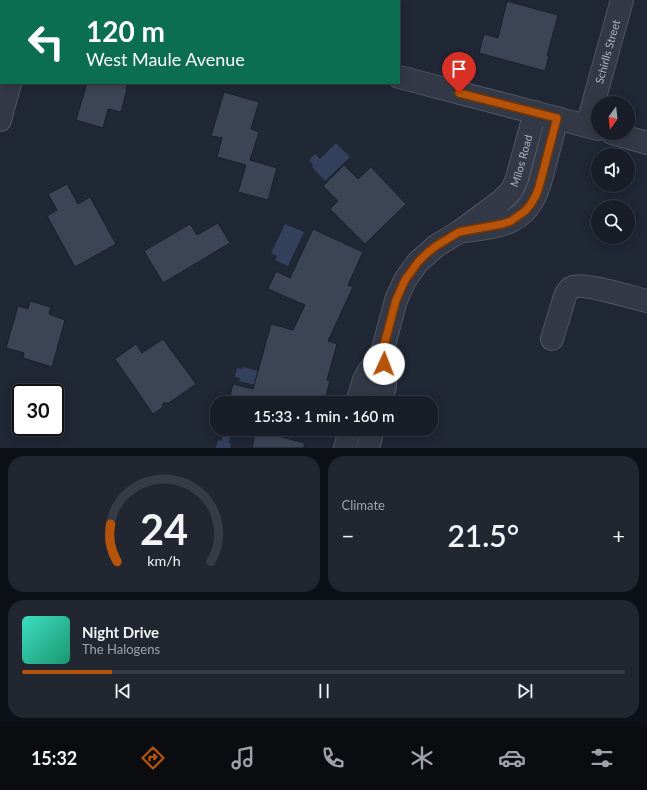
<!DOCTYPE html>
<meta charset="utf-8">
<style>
:root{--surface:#181d28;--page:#212630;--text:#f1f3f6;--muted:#9fa2a8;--line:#363b45;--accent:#b45309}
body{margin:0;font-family:Lato,sans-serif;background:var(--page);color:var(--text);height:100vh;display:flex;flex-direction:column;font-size:15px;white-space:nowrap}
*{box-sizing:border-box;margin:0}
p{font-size:13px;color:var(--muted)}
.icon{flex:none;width:22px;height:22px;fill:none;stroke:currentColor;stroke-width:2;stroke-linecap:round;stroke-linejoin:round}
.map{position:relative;height:448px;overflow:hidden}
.details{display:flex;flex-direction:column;gap:8px;padding:8px;background:#0d1016;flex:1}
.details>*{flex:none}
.guide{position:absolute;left:0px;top:0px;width:400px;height:84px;box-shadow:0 2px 10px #0003,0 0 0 1px var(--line);background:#0b6e4f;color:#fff;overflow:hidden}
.needle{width:26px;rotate:195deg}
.buttons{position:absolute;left:591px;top:96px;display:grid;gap:8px}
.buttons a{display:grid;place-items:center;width:44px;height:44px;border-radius:50%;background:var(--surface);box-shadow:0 2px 10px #0003,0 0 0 1px var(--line);font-size:20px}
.speed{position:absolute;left:12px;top:384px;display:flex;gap:8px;font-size:20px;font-weight:700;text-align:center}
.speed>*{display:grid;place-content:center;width:52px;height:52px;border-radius:50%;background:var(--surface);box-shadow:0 2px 10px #0003,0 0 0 1px var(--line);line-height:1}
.speed .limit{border:2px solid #111;border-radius:6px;background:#fff;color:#111}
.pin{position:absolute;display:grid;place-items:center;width:34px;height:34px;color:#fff;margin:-41px -17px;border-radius:50% 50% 50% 0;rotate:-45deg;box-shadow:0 0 4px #0007}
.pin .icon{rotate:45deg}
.me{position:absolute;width:44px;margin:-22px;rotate:2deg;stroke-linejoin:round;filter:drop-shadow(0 0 3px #0008)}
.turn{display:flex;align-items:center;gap:14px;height:84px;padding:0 20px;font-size:18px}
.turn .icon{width:52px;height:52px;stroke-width:2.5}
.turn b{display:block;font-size:28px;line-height:34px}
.big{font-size:30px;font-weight:600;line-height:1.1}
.details .widget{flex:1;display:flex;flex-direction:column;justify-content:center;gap:6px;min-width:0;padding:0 14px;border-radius:16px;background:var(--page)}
.details .dial{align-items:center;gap:0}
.dial svg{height:104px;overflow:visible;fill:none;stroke:var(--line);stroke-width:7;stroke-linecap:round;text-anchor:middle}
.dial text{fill:var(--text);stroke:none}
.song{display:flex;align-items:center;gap:12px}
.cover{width:48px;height:48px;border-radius:6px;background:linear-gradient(135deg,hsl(170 70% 55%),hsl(160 70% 35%))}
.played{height:4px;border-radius:2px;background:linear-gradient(90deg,var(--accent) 15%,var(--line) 15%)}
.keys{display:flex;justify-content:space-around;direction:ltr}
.heat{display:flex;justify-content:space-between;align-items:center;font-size:22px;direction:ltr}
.details .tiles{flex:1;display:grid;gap:8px;grid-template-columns:1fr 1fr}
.widget:last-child{grid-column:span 2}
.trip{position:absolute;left:210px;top:396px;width:228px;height:40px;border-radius:16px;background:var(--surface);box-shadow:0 2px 10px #0003,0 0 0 1px var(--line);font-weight:600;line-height:40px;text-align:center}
.tab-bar{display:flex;height:64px;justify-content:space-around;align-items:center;background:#0a0c10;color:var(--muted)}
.tab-bar .icon{width:28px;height:28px}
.tab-bar .selected{color:var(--accent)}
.tab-bar b{font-size:18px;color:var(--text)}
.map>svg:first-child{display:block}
.water{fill:#33415d}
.building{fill:#3c4556;stroke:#1a202c}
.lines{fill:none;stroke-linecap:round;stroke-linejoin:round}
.minor-casing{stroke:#505664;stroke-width:24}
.minor{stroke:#333946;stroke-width:22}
.route-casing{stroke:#753606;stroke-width:10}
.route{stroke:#b45309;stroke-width:7}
.labels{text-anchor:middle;stroke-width:4;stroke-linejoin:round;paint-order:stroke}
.street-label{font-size:11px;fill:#adb3c3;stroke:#191e2a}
</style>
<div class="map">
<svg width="647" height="448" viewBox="0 0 647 448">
<rect width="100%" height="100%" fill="#202735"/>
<path class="water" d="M336,143l14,14 -25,24 -13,-14 1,-2 -4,-5 6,-6 5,5z
M285,224l19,8 -16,34 -13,-6 2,-4 -6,-3z
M243,367l32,8 -3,14 -33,-8 1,-3 -5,-1 2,-9 5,1z
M223,434l7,3 -1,6 2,1 -1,4h-14l2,-8 3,1z"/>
<path class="building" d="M507,1l51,14 -11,41h2l-4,15 -66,-18 5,-19 14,4z
M87,83h40l-1,6h1l-6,23 -13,-3 -5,19 -27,-8z
M224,92l35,10 -8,27 8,3 -9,28 27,8 -9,32 -30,-8 8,-27 -29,-8 5,-19 -11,-2z
M344,165l14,14 13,-12 35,37 -41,40 -35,-35 8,-8 -15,-15z
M67,184l11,20 12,-7 26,47 -41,23 -28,-51 10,-6 -9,-16z
M218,223l12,20 -67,40 -19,-32 46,-27 7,11z
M313,229l50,23 -15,33 5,2 -25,54 9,3 -10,36 3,1 -6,22h-96l5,-19 20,5 18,-65 22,6 12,-25 -37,-16 8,-18 14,7z
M30,301l21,6 -2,7 16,6 -13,47 -29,-9 1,-5 -18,-5 12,-42 10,3z
M163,339l33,45 -27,19h-6l-1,5 -9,6 -38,-55 21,-15 6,9z
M256,430l48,13v5h-52z"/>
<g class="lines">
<defs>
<g id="minor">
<path d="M102,0l4,1"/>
<path d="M34,1v-1"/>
<path d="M399,77l199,52"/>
<path d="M0,120l10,-37"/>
<path id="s1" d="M587,126l35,-126"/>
<path d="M612,133l35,10"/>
<path d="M464,231c15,-2 31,-3 45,-9 26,-12 31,-37 37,-62 4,-14 7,-28 11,-42"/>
<path d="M552,339l13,-43c2,-4 3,-7 8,-9 11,-5 60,11 74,14"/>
<path id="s2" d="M357,403l7,-23 3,-6 15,-21 14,-53 9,-20 13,-18 18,-16 23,-14 42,-31 11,-11 5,-12 18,-66"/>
<path d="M380,403l5,-17v-5l-3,-28"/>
<path d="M345,448l5,-19"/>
<path d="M368,448l5,-19"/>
</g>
</defs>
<use href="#minor" class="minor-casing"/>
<use href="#minor" class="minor"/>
</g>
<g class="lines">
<defs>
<path id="route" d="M384,364l-2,-11 14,-53 9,-20 13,-18 8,-8 10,-8 23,-14 43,-8 9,-3 14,-10 6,-7 5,-9 3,-8 18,-69 -98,-25"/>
</defs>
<use href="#route" class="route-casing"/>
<use href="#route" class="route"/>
</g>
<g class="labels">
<g class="street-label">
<text dy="4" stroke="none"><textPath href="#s1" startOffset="77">Schirlls Street</textPath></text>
<text dy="4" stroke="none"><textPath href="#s2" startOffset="305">Milos Road</textPath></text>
</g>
</g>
</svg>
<div class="buttons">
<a><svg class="needle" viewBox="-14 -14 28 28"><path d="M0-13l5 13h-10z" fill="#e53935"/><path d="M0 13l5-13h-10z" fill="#9fa2a8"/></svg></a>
<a><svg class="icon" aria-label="sound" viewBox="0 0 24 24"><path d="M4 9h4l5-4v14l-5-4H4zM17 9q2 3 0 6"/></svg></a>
<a><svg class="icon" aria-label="search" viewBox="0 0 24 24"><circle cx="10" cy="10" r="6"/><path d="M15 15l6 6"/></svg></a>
</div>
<div class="speed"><div class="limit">30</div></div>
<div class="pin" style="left:459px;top:93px;background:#d93025"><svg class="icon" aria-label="arrive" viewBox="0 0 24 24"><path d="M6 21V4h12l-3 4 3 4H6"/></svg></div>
<svg class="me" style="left:384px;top:364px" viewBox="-20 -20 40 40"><circle r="19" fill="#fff"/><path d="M0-13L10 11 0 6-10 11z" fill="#b45309"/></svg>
<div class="trip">15:33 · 1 min · 160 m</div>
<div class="guide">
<div class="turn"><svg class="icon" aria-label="left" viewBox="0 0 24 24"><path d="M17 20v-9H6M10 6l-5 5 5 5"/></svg><div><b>120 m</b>West Maule Avenue</div></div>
</div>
</div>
<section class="details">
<div class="tiles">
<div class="widget dial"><svg viewBox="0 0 100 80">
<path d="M14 69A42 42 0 1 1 86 69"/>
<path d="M14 69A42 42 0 0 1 9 40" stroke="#b45309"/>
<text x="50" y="56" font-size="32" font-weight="700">24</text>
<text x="50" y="72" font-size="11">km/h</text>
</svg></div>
<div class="widget"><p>Climate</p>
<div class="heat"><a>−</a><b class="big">21.5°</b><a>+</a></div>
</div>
<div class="widget">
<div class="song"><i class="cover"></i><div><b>Night Drive</b><p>The Halogens</p></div></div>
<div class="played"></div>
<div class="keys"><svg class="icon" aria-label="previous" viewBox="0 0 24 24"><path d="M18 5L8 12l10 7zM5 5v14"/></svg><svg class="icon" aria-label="pause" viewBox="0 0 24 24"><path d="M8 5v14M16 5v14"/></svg><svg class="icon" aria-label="next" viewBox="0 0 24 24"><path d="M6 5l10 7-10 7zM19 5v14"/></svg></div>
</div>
</div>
</section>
<nav class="tab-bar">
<b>15:32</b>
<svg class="icon selected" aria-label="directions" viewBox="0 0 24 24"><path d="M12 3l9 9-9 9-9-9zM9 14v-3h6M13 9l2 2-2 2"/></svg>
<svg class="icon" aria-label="music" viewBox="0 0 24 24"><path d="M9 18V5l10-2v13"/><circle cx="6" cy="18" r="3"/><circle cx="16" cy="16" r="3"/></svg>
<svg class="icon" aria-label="phone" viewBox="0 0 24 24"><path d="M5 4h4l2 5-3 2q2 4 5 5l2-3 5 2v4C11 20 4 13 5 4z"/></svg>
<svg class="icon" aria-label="climate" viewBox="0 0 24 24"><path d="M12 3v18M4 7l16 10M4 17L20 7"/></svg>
<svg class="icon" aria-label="car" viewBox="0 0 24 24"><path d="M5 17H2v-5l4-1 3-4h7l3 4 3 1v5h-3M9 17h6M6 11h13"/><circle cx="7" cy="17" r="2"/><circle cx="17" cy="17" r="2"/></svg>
<svg class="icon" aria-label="filters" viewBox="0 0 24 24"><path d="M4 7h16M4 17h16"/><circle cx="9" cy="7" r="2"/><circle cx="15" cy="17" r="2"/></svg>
</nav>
